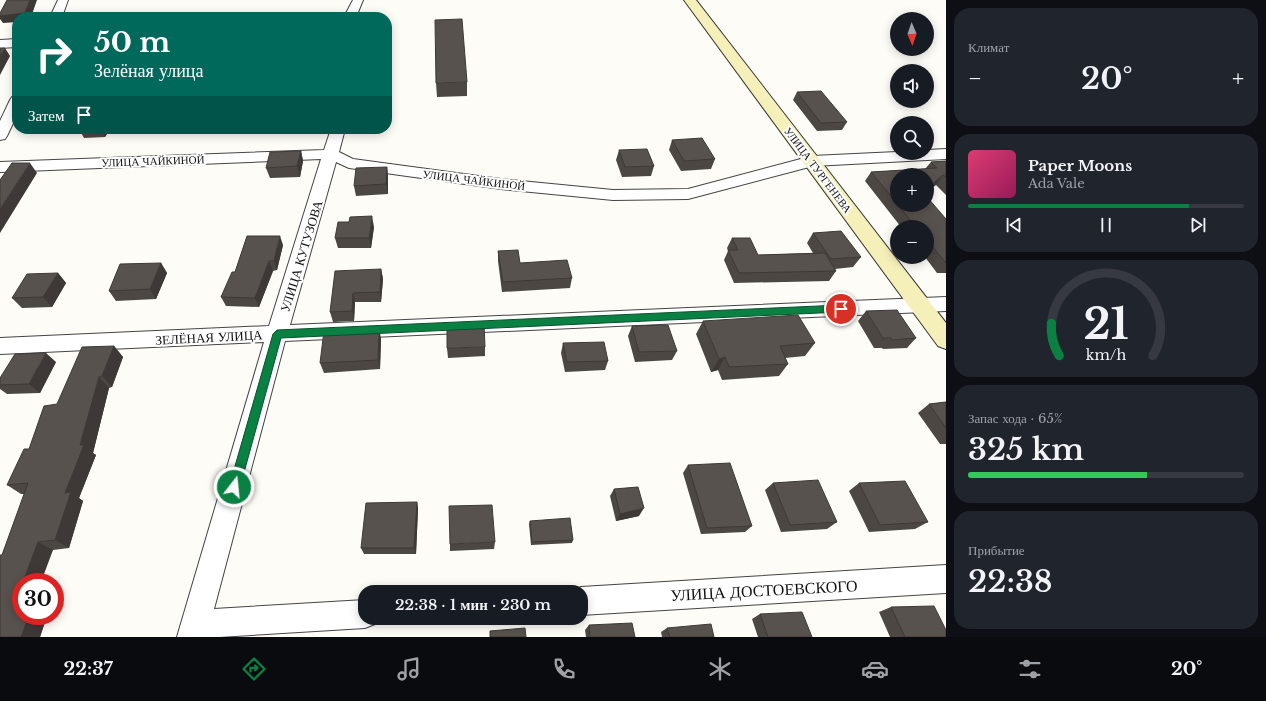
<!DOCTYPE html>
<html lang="ru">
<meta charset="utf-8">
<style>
:root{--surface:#171b24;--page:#20242c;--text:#f1f3f6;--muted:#9ea1a6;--line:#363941;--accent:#0b8043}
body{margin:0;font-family:"Libre Baskerville",serif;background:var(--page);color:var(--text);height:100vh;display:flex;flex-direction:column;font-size:15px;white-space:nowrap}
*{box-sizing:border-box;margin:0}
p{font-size:13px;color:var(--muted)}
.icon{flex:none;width:22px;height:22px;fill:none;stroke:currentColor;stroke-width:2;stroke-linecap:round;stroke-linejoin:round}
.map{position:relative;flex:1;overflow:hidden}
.sheet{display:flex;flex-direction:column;gap:8px;padding:8px;background:#0d0f14;width:320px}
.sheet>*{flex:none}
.hud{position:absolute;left:12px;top:12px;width:380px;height:122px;border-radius:16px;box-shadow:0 2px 10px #0003;background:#00695c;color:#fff;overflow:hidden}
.needle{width:26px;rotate:178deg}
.buttons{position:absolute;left:890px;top:12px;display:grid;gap:8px}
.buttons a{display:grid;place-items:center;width:44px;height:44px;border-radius:50%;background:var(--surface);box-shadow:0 2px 10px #0003;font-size:20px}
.speed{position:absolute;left:12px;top:573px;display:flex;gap:8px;font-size:20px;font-weight:700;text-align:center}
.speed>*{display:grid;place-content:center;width:52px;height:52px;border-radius:50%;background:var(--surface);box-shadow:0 2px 10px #0003;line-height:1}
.speed .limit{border:6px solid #d22;background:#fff;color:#111}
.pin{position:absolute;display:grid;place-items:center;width:34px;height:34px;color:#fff;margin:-17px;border:2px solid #fff;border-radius:50%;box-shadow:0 1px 4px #0007}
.me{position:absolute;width:44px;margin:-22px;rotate:16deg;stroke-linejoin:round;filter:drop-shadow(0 0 3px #0008)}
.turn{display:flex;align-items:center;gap:14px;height:84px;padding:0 16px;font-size:18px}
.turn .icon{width:52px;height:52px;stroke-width:2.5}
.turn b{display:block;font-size:28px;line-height:34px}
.then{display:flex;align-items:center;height:38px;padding:0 16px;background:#0003;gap:8px;font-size:15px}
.big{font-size:30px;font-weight:600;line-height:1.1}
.sheet .tile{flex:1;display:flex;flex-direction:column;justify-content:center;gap:6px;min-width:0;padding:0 14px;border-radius:16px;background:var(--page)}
.sheet .dial{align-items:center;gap:0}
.dial svg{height:104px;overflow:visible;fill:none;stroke:var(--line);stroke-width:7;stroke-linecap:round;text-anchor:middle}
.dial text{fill:var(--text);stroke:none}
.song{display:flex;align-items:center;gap:12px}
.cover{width:48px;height:48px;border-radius:6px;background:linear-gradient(135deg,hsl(340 70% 55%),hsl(330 70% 35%))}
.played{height:4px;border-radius:2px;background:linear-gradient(90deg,var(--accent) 80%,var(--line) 80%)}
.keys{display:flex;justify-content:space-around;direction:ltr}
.heat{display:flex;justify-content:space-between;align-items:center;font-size:22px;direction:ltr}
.charge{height:6px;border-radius:3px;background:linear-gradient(90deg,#34c759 65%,var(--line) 0)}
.trip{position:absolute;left:358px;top:585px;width:230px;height:40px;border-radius:16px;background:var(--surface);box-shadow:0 2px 10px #0003;font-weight:600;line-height:40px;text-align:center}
.tab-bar{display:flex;height:64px;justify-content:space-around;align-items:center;background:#090b0e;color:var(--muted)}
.tab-bar .icon{width:28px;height:28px}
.tab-bar .on{color:var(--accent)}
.tab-bar b{font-size:18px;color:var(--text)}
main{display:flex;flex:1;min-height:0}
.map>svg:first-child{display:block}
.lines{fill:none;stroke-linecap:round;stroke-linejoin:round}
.street-casing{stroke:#444;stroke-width:2}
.secondary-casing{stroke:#333;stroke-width:2}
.street{fill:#fff;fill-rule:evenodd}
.secondary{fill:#f5f0b9;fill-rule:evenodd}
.wall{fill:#4c4743}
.shaded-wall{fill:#3e3937}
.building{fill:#58524e;stroke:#3e3937}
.route{fill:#0b8043;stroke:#07532c}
.labels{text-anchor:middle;stroke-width:4;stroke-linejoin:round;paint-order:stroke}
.far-street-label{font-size:11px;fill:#111;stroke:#fff}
.street-label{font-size:13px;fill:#111;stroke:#fff}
.near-street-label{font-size:16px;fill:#111;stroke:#fff}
</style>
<main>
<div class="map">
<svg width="946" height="637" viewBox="0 0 946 637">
<rect width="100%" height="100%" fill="#fefcf6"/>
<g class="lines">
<defs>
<path id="street" d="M58,0h10l-6,17h-12z
M353,0h10l-7,17h-12z
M17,39v8l-17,1v-8z
M17,96v19l-10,21 -2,3 -5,1v-19l10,-21 2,-3z
M331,129h14l-6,23 14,7 148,20 112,11 75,-1 124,-33 85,-4 30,1v-3l19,-1v10l-133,7 -125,33 -75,1 -112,-11 -152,-21 -13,-6 -46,163 656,-28v14l-661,30 -71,268 151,-9v18h13l-3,6 -10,4 -146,9h-42l87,-295 -264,12v-16l269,-12 52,-167 -321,13v-10l324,-12z
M946,565v28l-365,22v-23h-10l10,-5z"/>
<path id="secondary" d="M684,0h12l250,323v26l-8,-3z"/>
</defs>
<use href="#street" class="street-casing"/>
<use href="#secondary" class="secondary-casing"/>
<use href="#street" class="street"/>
<use href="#secondary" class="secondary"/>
</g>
<path class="wall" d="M467,82v14l-30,1 -1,-14z
M797,92l50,30 -5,8 -25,1 -24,-31z
M79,129h31l-5,8 -21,1z
M672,140l43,19 -4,10 -30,2 -12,-21z
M619,150l35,16 -3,10 -29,1 -6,-17z
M301,151l2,10 -3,16 -30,1 -4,-10z
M946,161v34l-10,-10 -39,-10v30h30l19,14v54h-9l-12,-16h2v-30h-26l-36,-46 6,-9 54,-3 6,-7z
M387,167l1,10v17l-32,2 -2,-10z
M374,227l-3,21h-33l-3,-10z
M813,233l48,24 -8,10 -18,2 1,2 -7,10 -95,2 -10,-23 4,-9 -1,-3 5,-10 26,17 55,-2 -6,-10z
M283,245l-6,25 -4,1 -14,36 -33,-1 -5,-9 14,-25z
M498,251l22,12 52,15 -2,10 -68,4 -4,-31z
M161,263l6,10 -11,26 -40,2 -7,-10z
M381,269l2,10 -2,23h-26l-1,19 -21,1 -3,-10z
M58,273l8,10 -14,24 -30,1 -10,-10z
M866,311l50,27 -9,10 -24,1 -1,-1h-8l-16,-27z
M703,321l112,22 -10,13 -20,2 3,6 -9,12 -57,4 -4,-10 -7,2 -15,-38z
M632,326l45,25 -5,9 -37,2 -7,-26z
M381,338l-1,31 -56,4 -4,-10z
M563,343l45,18 -3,9 -40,2 -4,-19z
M114,346l9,11 -11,30 -3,1 -16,65 3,2 -17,43 4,3 -14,47 -16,2 -32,32 26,34 -7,21h-40l2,-82 23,-61h-4l-14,-9 50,-81z
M485,347v9l-37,2 -1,-10z
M56,362l-16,31 -33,1 -7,-5v-11z
M946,402v42h-6l-22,-31 11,-9z
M688,465l64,61 -7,6 -44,2 -18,-61z
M773,483l64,39 -10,7 -46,3 -16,-42z
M859,483l69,39 -13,7 -46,3 -20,-41z
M614,489l25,27 -23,5 -6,-25z
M417,502l1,7 -2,45h-52l-3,-6z
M530,521l43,19 -1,3 -41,2 -2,-21z
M495,542l-1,7 -44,2v-7z
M891,607l55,30h-56l-11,-25z
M760,614l52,23h-54l-6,-18z
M589,625l46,12h-49l-1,-7z
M667,628l47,9h-52l-1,-5z"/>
<path class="shaded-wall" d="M30,0h7l-6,17h-14v5l-14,1 -3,-4v-3z
M5,48l5,8 -10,19v-19z
M101,129h9l-5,8z
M301,151l2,10 -3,16 -3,-11z
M30,163l7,10 -37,60v-24z
M387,167l1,10v17l-2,-10z
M943,175l-7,10 -9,7v-3z
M372,216l2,11 -3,21 -2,-10z
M280,236l3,9 -6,25 -3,-9z
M269,261l4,10 -14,36 -4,-9z
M161,263l6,10 -11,26 -6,-10z
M381,269l2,10 -2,23 -1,-10z
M58,273l8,10 -14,24 -9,-10z
M353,293l2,9 -1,19 -2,-10z
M379,329l2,9 -1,31 -2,-9z
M114,346l9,11 -11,30 -10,-11z
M46,353l10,9 -16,31 -11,-9z
M725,357l-7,13 -7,2 8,-13z
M99,377l10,11 -16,65 3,2 -17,43 4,3 -14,47 -14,-8 10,-47 15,-48z
M417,502l1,7 -2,45 -2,-6z
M644,508l-5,8 -23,5 4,-7z
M38,542l15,8 -12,32h-18z
M29,616h18l-7,21h-19z"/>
<path class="building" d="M7,0h23l-5,13 -25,3v-3z
M462,19l5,63 -31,1 -1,-63z
M0,48h5l-5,8z
M821,91l26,31 -26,1 -24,-31z
M702,138l13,21 -31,2 -12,-21z
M647,149l7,17 -29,1 -6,-17z
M301,151l-4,15 -31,2 4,-16z
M946,161v16l-3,-2 -16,14v-14h-30v28l-26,-31 66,-4 -6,-6z
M12,163h18l-30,46v-29z
M387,167l-1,17 -32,2 2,-18z
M927,197l19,22v44l-19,-23v-13h-11l-18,-22h29z
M372,216l-3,22h-34l3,-16h11l1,-5z
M841,231l20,26 -30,2 -18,-26z
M247,236h33l-6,25h-5l-14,37 -34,-1 11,-25h3z
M732,238h18l8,17 67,-2 11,18 -97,2 -11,-23h10z
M518,250l2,13 47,-3 5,18 -69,4 -5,-31z
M161,263l-11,26 -41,2 11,-27z
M381,269l-1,23 -27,1 -1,18 -22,1 5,-41z
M58,273l-15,24 -31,1 15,-24z
M897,310l19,28 -24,2 -1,-2h-8l-17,-27z
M798,315l17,28 -35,3 8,18 -59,3 -4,-10 -6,2 -16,-38z
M484,324l1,23 -38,1v-23z
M668,325l9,26 -38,1 -7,-26z
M379,329l-1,31 -58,3 4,-32z
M604,342l4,19 -41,1 -4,-19z
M114,346l-12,30 -3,1 -19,68h4l-19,48 6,-1 -16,48 -17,2 -15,40h-2v34h8l-8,21h-21v-82h2l26,-72 -21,2 17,-36h5l15,-43 13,-2 25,-57z
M46,353l-17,31 -29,1v-7l15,-24z
M946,402v26l-17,-24z
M730,463l22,63 -45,2 -19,-63z
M818,480l19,42 -47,3 -17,-42z
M905,481l23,41 -48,3 -21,-42z
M638,487l6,21 -24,6 -6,-25z
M417,502l-3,46h-53l5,-45z
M492,505l3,37 -45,2 -1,-38z
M570,518l3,22 -41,2 -2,-21z
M934,606l12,24v7h-41l-14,-30z
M802,612l10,25h-44l-8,-23z
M632,623l3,14h-45l-1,-12z
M711,624l3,13h-44l-3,-9z
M525,628l1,9h-36v-6z"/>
<path class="route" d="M841,305l4,4 -4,3 -560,26 -41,149 -2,4 -4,1 -3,-1 -2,-4 44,-153 4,-4z"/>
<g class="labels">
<g class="far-street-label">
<text transform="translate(153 161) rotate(-2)" y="4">УЛИЦА ЧАЙКИНОЙ</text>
<text transform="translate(818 170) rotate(53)" y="4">УЛИЦА ТУРГЕНЕВА</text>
<text transform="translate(474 180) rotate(7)" y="4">УЛИЦА ЧАЙКИНОЙ</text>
</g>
<g class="street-label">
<text transform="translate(301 256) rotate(-73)" y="5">УЛИЦА КУТУЗОВА</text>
<text transform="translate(209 337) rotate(-3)" y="5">ЗЕЛЁНАЯ УЛИЦА</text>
</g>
<g class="near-street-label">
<text transform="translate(764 590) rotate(-3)" y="6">УЛИЦА ДОСТОЕВСКОГО</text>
</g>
</g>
</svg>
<div class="buttons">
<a><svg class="needle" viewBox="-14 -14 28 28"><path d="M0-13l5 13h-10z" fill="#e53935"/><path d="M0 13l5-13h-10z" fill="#9ea1a6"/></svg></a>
<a><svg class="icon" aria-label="sound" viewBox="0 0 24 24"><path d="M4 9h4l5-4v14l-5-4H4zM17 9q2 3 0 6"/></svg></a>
<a><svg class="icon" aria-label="search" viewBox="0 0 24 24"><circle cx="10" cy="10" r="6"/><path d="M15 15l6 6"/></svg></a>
<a>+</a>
<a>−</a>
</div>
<div class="speed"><div class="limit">30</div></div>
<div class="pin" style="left:841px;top:309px;background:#d93025"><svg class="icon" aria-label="arrive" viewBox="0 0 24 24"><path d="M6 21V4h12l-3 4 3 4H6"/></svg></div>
<svg class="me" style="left:234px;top:487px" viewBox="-20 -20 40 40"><circle r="17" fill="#0b8043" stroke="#fff" stroke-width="3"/><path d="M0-11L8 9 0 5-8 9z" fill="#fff"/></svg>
<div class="trip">22:38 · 1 мин · 230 m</div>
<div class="hud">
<div class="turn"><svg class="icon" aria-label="right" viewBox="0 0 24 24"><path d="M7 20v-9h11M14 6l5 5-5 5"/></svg><div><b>50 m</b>Зелёная улица</div></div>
<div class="then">Затем<svg class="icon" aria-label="arrive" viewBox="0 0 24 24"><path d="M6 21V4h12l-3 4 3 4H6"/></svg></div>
</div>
</div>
<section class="sheet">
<div class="tile"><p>Климат</p>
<div class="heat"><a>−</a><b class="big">20°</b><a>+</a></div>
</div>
<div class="tile">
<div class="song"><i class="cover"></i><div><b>Paper Moons</b><p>Ada Vale</p></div></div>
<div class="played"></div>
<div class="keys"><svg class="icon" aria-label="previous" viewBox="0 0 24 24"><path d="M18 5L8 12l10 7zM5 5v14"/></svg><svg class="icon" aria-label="pause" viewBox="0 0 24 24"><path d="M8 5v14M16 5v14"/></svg><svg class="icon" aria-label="next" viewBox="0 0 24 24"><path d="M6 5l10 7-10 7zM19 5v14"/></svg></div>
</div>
<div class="tile dial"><svg viewBox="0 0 100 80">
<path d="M14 69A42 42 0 1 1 86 69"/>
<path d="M14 69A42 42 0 0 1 8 44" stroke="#0b8043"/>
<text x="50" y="56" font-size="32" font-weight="700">21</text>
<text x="50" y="72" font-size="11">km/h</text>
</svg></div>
<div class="tile"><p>Запас хода · 65%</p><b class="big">325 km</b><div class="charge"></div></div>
<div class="tile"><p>Прибытие</p><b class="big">22:38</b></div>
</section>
</main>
<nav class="tab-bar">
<b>22:37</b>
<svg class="icon on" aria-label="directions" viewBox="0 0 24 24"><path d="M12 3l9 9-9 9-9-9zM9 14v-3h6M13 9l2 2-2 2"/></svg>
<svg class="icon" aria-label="music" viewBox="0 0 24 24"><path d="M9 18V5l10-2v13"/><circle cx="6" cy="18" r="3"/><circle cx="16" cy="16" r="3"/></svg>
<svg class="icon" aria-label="phone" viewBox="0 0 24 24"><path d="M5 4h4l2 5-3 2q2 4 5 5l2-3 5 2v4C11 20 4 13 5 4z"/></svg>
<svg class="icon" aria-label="climate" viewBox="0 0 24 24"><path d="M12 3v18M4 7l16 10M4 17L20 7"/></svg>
<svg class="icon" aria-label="car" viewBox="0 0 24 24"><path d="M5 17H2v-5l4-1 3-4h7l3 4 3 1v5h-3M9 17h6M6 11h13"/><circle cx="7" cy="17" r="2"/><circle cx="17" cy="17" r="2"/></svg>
<svg class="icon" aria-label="filters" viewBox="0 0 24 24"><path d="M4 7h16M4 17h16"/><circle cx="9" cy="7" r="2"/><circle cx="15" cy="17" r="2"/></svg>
<b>20°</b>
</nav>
